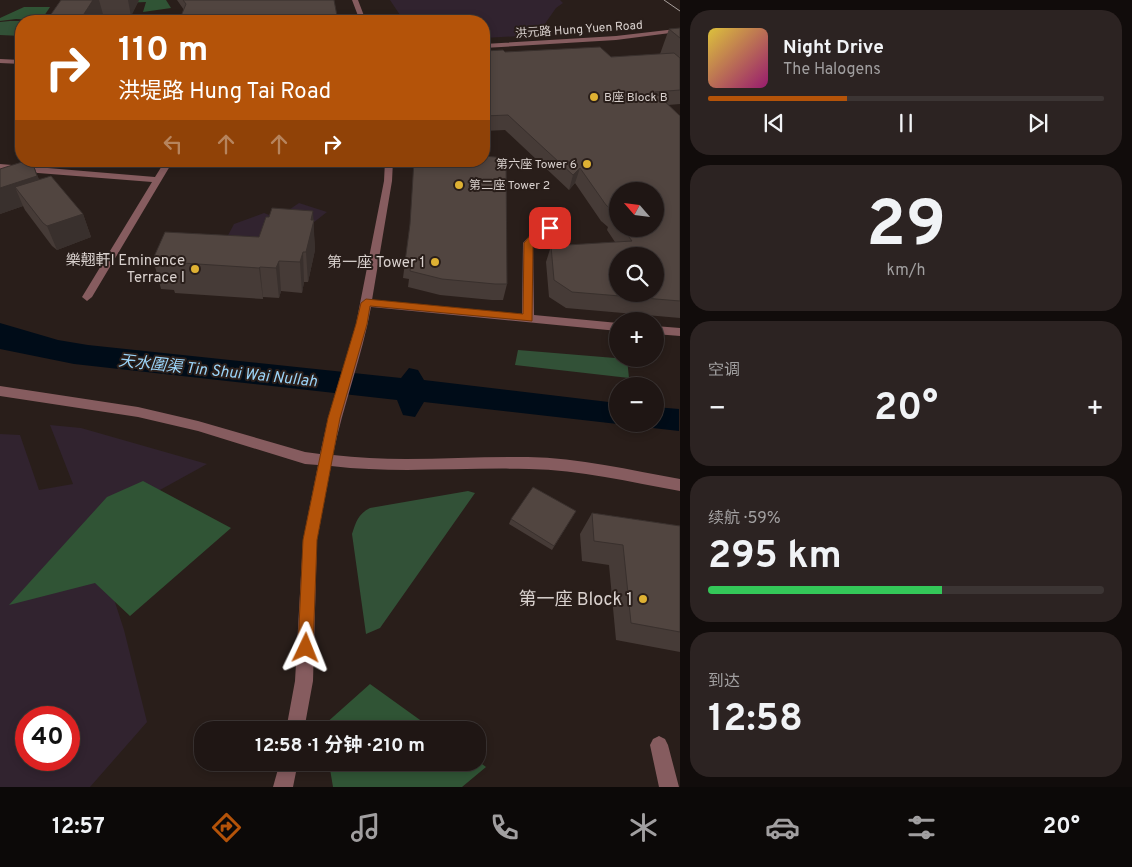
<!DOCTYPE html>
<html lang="zh">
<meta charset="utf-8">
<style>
:root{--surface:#1f1614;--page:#2c2322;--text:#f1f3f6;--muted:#a19fa0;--line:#3c3534;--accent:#b45309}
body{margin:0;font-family:Overpass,"Noto Sans SC",sans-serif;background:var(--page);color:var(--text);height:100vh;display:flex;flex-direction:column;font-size:19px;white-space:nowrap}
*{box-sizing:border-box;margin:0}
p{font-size:16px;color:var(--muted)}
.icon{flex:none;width:28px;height:28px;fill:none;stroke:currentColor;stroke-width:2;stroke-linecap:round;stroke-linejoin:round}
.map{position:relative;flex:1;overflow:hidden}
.drawer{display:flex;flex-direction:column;gap:10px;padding:10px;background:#110c0b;width:452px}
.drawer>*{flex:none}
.banner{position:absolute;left:15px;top:15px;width:475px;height:152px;border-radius:20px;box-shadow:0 2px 8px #0003,0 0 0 1px var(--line);background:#b45309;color:#fff;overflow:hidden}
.needle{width:32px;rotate:298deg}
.buttons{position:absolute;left:609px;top:182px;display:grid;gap:10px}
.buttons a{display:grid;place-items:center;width:55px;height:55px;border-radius:50%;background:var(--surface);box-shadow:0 2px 8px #0003,0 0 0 1px var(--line);font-size:25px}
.speed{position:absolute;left:15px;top:706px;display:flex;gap:10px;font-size:25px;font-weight:700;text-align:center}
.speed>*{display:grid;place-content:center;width:65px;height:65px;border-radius:50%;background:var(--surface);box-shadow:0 2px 8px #0003,0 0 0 1px var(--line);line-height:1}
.speed .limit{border:8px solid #d22;background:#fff;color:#111}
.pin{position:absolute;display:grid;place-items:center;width:42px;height:42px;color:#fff;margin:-21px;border-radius:10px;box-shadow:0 2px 8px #0006}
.me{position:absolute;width:55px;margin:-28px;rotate:2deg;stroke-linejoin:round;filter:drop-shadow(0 0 4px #0008)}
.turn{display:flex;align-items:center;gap:18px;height:105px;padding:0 20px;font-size:22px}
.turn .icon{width:65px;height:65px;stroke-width:2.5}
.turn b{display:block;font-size:35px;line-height:42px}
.lanes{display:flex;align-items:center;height:48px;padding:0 20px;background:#0003;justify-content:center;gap:25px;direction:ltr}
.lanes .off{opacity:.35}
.big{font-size:38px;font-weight:700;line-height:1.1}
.drawer .card{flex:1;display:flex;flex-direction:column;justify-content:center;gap:8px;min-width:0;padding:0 18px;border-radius:20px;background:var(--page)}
.drawer .dial{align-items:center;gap:0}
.dial b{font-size:65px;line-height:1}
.song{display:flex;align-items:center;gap:15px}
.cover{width:60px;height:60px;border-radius:8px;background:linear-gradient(135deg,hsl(50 70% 55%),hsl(320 70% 35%))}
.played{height:5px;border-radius:2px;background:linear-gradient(90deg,var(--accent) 35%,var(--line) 35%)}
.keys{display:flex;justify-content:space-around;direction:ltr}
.heat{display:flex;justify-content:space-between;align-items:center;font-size:28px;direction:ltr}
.charge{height:8px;border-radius:4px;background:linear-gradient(90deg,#34c759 59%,var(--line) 0)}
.trip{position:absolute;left:194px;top:721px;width:292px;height:50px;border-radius:20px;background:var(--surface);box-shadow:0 2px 8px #0003,0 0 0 1px var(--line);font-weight:700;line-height:50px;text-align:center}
.tab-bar{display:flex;height:80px;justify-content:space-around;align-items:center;background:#0c0908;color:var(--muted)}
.tab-bar .icon{width:35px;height:35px}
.tab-bar .active{color:var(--accent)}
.tab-bar b{font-size:22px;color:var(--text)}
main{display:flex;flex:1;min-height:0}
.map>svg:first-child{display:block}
.industrial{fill:#31232f;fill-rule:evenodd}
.green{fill:#325137}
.forest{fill:#305435}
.water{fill:#000c18}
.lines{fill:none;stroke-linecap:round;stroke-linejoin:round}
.minor{fill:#865c5f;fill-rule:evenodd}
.tram{stroke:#a9a09d;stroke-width:1}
.wall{fill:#463b37;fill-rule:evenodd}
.shaded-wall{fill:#39302d}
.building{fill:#514540;stroke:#39302d;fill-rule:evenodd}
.route{fill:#b45309;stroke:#753606}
.poi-dot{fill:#deb133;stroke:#291e1a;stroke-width:2}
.labels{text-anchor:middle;stroke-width:4;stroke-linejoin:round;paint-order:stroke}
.far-street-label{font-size:12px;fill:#d9d1ce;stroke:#291e1a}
.far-poi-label{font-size:12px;fill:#d9d1ce;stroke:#291e1a;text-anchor:start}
.poi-label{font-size:15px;fill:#d9d1ce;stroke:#291e1a;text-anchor:end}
.water-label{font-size:16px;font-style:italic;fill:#9bd3f7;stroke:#291e1a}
.near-poi-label{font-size:18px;fill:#d9d1ce;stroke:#291e1a;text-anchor:end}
</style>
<main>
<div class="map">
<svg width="680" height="787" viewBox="0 0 680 787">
<rect width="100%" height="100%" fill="#291e1a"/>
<path class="industrial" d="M390,0h170l3,3 -7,5 -19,27 -53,3v-17h-80z
M299,203l28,9 -32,25 -70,4 9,-17 30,-11 13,5z
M50,425l31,3 126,36 -116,64 33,102 23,92 -57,65h-90v-353l20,1 19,55 34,-6zM26,718h43v42h-43z"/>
<path class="green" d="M10,21h12l-1,15 -21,-1v-13z
M518,350l109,9 2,19 -114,-13z
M468,491l7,2 -95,135 -14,6 -14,-100c4,-12 6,-20 18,-26z"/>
<path class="forest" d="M122,0h44l5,8 -28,4 3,-10 -25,1z
M24,7h26l-8,12h10l-1,2 -35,-2 -16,2v-3z
M143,481l88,47 -101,88 -35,-33 -86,22 98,-108z
M370,684l64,46h-109l-1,-5z
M478,761l8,6 -24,20h-129l-4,-24 149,-1z"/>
<path class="water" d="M0,323l58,17 30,5 313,33 8,-10 9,2 6,10 193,23 1,21h37v-17l24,2v22l-255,-29 -9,15 -12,-2 -6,-15 -323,-36 -74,-15z"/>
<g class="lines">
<path class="minor" d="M352,0h6l8,21h-6z
M676,29l3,2 -1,1 -62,8 -132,8v-4l132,-8z
M0,59l21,1v4l-21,-1z
M165,161h8l-81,136 -5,4 -5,-4 70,-115 -152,-12v-6l155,13z
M385,161h8l-1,20 -20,119 150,14 1,-71 10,-11 26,-8 3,1v4l-23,7 -6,7 1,72 84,8v8l-247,-24c-9,50 -28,98 -38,148 65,8 130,1 195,2 51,1 102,13 152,22v12c-50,-9 -100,-21 -151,-22 -66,-2 -132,5 -198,-3l-14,74 -4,141 -9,49h-18l9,-49 8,-141 15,-75 -13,-1 -107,-33 -60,-14 -138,-21v-10l138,21 60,14 107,31 15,2 8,-36 28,-94 28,-143z
M655,326l25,2v8l-25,-2z
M659,736l6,3 3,6 11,42h-20l-9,-42 3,-6z
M280,762h18l-5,25h-20z"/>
<path class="tram" d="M664,0l16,11"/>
</g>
<path class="wall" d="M61,0h78l-8,16 -27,2 -3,3h-54v-1z
M177,0h157l-150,10z
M680,28v76l-12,1 12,11v202l-114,-10 -17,-11 -3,-35 5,-16 64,-4 -8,-12 1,-3 -7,-6 -26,-38 -6,7 -64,-60 -21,1v-80l127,6 49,-3 9,-25zM618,191l37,38h-37z
M484,161l23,123 -4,16h-11l-52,-5 -32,-8 1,-8 -6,-1 2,-16z
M0,169l40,10 43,35 8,23 -34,13 -5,-4 -27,-36 -2,-4 -23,8z
M269,217l44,3 2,30 -7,32h-4l-2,11 -21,-2 -2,7 -16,-1v2l-88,-6 -1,-3 -13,-1 -8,-30 106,-22z
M576,511l-24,39 -43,-26 2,-5z
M592,513l88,13v126l-64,-12 -7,-75 -27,-4 -2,-27z"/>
<path class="shaded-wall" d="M93,0h6l5,18 -3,3h-18l-1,-4z
M128,0h11l-8,16z
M32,161l8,21 -25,5 8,19 -23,8v-26z
M580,168l-5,15 -6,7 4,-15z
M313,211l2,39 -7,32 -2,-30 5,-32z
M83,214l8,23 -34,13 -10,-24z
M303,252l1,30 -2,11 -2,-31z
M279,261l2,30 -2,7 -3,-30z
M260,267l3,30v2l-4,-31z"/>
<path class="building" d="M61,0h32l-11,17h-6l-2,3h-27z
M183,0h151l4,21h-159l7,-17z
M680,28v10l-11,-9z
M600,47l11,10 63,-4 6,5v32l-25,2 25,24v185l-108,-9 -18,-12 -3,-34 81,-5 -9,-12h32v-38h-37v30l-5,-7 1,-2 -8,-7 -26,-37 -7,7 -65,-60 -24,1v-65l19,-1 2,2zM618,256h37v38h-37z
M484,156l22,2 1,126h-12l-53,-5 -32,-8 1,-8 -6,-1 5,-38 4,-63h70z
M25,161h7l5,15 -37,12v-19z
M51,176l32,38 -36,12 -4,-3 -28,-36z
M272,208l41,3 -2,9h3l-8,32h-3l-3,10 -21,-1 -3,7 -16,-1 -1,1 -92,-6 1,-2 -15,-1 12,-27 94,5 7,-20h3z
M533,487l43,24 -22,35 -43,-27z
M592,513l88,13v106l-49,-9 -8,-78 -29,-4z"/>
<path class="route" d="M550,225l4,1v4l-14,6 -7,8 -1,77 -162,-15 -3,18 -27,94 -23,122 -4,108 -2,5 -5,2 -6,-2 -2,-5 5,-108 25,-122 28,-94 5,-21 5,-4 157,15 1,-71 9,-11z"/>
<g class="poi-dot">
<circle cx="594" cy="97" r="5"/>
<circle cx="587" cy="164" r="5"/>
<circle cx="459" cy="185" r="5"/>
<circle cx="435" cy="262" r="5"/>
<circle cx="195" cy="269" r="5"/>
<circle cx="643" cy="599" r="5"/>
</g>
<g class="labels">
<g class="far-street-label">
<text transform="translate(579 29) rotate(-4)" y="4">洪元路 Hung Yuen Road</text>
</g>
<g class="far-poi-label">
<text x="604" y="101">B座 Block B</text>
<text x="577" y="168" text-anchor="end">第六座 Tower 6</text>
<text x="469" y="189">第二座 Tower 2</text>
</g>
<g class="poi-label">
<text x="185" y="265">樂翹軒I Eminence<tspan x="185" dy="17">Terrace I</tspan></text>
<text x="425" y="267">第一座 Tower 1</text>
</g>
<g class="water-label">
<text transform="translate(218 370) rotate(6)" y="6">天水圍渠 Tin Shui Wai Nullah</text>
</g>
<g class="near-poi-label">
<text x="633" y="605">第一座 Block 1</text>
</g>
</g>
</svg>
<div class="buttons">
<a><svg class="needle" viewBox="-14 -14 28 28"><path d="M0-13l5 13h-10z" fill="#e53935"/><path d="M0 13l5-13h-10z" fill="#a19fa0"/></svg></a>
<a><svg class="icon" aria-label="search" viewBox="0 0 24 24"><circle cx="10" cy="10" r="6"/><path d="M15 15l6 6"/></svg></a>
<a>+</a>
<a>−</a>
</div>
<div class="speed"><div class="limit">40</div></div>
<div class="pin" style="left:550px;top:228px;background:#d93025"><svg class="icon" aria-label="arrive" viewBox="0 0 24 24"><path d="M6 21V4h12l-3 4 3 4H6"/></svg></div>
<svg class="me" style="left:306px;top:648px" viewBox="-20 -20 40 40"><path d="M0-17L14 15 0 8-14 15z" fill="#b45309" stroke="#fff" stroke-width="4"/></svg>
<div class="trip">12:58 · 1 分钟 · 210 m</div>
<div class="banner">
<div class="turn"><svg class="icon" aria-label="right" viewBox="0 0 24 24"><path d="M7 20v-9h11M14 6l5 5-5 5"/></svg><div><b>110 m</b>洪堤路 Hung Tai Road</div></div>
<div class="lanes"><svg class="icon off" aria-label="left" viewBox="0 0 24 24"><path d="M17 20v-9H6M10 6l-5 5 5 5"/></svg><svg class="icon off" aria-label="ahead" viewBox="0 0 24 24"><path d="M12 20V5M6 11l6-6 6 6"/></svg><svg class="icon off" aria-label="ahead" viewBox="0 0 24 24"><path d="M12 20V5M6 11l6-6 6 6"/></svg><svg class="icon" aria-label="right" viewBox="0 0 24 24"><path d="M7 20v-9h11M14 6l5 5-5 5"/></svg></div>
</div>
</div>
<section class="drawer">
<div class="card">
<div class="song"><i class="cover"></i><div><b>Night Drive</b><p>The Halogens</p></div></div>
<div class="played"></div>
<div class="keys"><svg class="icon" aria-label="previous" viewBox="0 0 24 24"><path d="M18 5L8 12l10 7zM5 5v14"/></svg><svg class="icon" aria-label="pause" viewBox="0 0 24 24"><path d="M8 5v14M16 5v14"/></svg><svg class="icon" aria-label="next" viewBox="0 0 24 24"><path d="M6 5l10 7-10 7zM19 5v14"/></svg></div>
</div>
<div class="card dial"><b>29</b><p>km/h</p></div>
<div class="card"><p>空调</p>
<div class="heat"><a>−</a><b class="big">20°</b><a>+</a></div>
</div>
<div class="card"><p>续航 · 59%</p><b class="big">295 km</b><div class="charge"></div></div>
<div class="card"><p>到达</p><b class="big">12:58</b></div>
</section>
</main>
<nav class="tab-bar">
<b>12:57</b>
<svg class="icon active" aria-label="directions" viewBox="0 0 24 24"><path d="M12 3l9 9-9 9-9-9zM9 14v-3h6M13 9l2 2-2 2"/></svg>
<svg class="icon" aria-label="music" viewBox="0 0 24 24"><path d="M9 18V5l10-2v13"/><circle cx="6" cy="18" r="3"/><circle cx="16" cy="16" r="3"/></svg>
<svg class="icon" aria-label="phone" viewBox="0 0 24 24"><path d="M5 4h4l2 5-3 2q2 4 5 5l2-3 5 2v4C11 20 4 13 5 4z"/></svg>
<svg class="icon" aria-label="climate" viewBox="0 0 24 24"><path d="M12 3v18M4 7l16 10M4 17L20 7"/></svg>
<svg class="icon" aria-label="car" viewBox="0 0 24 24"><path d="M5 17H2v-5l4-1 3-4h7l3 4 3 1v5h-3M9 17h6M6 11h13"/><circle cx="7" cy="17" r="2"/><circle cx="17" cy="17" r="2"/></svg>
<svg class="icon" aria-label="filters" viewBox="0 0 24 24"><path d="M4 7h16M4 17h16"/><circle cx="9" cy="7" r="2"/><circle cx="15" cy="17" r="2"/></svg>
<b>20°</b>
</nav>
